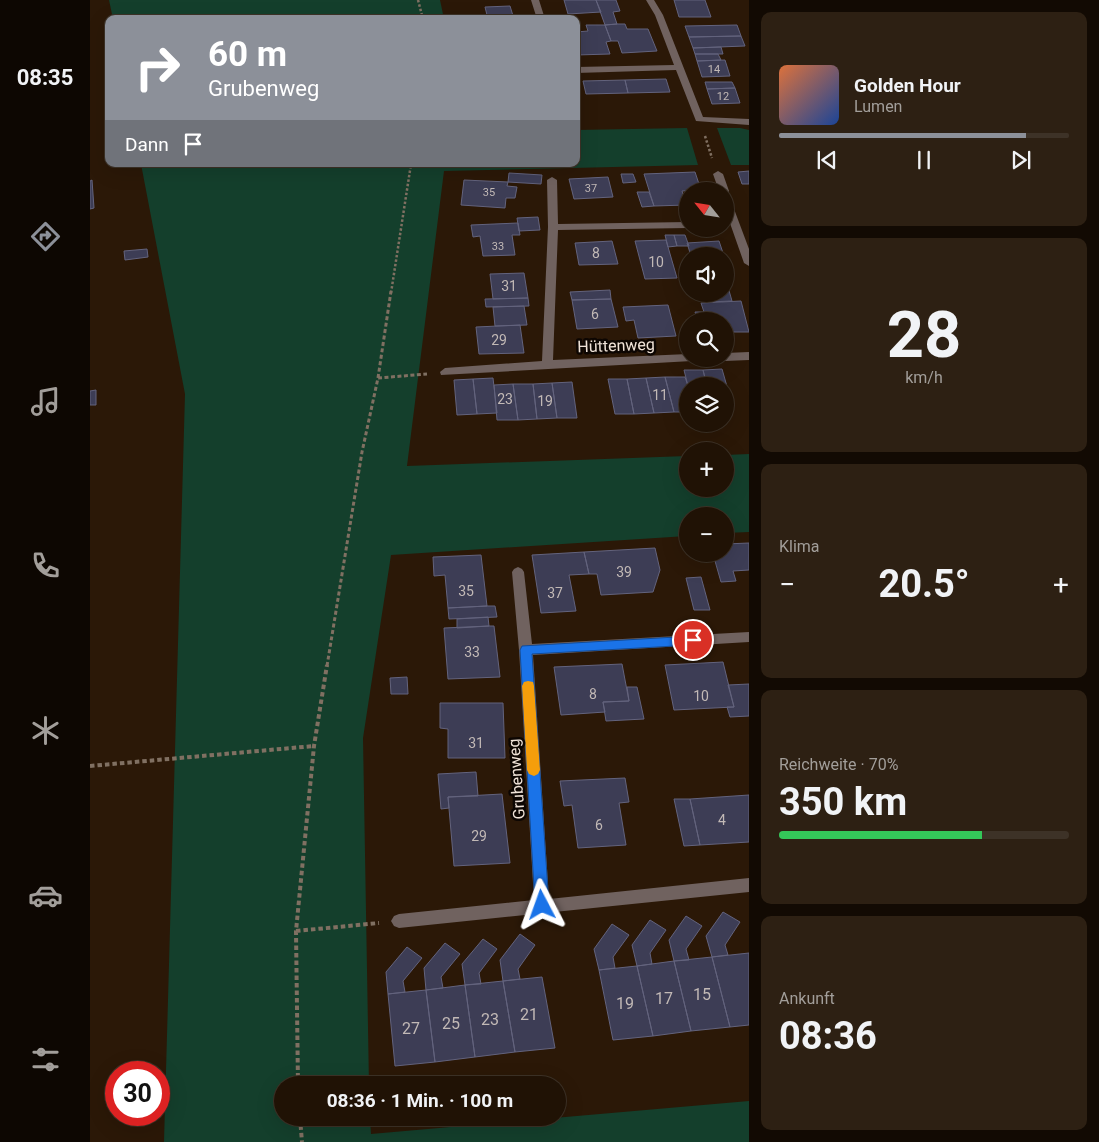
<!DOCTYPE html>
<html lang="de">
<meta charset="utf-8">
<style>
:root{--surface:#201205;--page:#2d2013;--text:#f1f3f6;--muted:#a29e9a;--line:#3d3227;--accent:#8c9099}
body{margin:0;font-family:Roboto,sans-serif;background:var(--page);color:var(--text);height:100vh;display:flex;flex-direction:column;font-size:19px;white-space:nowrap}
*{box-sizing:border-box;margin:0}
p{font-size:16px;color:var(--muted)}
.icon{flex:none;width:28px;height:28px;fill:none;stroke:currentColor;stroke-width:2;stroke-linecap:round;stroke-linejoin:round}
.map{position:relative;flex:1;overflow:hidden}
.drawer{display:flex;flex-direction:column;gap:12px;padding:12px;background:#120a03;width:350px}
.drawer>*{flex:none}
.top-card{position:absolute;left:15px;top:15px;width:475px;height:152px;border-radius:10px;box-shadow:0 5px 20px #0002,0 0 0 1px var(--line);background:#8c9099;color:#fff;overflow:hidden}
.needle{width:32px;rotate:300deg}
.tools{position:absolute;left:589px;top:182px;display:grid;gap:10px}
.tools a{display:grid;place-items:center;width:55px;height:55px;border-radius:50%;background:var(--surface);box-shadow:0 5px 20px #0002,0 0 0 1px var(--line);font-size:25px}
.speed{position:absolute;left:15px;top:1061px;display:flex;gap:10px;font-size:25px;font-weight:700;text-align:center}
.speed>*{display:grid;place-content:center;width:65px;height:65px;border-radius:50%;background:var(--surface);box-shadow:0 5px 20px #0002,0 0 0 1px var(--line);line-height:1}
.speed .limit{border:8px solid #d22;background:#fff;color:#111}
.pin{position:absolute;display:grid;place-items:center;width:42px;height:42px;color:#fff;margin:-21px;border:2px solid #fff;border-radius:50%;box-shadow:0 1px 5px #0007}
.me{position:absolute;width:55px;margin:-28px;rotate:356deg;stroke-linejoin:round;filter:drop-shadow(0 0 4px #0008)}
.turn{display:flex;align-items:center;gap:18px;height:105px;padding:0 20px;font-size:22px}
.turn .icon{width:65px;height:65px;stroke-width:2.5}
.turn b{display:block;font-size:35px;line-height:42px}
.then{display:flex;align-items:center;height:48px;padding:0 20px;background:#0003;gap:10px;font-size:19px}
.big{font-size:38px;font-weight:700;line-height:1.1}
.drawer .card{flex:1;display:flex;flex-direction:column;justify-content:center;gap:8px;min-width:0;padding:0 18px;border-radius:10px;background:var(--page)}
.drawer .dial{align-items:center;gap:0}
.dial b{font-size:65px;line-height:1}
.song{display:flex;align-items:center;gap:15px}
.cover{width:60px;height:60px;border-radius:8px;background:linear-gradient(135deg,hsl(20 70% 55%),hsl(220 70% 35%))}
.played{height:5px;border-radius:2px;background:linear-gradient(90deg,var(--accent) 85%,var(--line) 85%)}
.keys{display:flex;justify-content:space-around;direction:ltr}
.heat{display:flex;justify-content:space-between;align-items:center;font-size:28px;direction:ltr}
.charge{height:8px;border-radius:4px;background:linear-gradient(90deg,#34c759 70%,var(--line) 0)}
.trip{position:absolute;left:184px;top:1076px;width:292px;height:50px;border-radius:25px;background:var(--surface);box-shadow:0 5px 20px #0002,0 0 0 1px var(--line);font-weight:700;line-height:50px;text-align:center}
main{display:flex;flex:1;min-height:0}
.dock{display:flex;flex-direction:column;width:90px;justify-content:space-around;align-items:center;background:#0d0702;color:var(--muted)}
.dock .icon{width:35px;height:35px}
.dock .selected{color:var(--accent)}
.dock b{font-size:22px;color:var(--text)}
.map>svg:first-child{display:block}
.green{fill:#143f2c}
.building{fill:#3d3d55;stroke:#63637d}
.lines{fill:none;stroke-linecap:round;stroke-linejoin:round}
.path-far2{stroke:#807062;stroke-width:2.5;stroke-dasharray:2.5 2;stroke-linecap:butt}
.path-far1{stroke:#807062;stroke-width:3;stroke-dasharray:4 2.5;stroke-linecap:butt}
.path{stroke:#807062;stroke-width:4;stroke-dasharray:4.5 3;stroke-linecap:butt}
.minor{fill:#70625f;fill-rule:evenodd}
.route{fill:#1a73e8;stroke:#114b97}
.slow{fill:#f59e0b}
.labels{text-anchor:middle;stroke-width:5;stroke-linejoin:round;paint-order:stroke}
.far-number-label{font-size:11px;fill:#c2b9b6}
.number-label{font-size:14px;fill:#c2b9b6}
.street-label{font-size:16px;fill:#efe2d7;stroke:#0d0602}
.near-number-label{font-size:16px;fill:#c2b9b6}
</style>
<main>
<nav class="dock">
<b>08:35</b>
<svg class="icon selected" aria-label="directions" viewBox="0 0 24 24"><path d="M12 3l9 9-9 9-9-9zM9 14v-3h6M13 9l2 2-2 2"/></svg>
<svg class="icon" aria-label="music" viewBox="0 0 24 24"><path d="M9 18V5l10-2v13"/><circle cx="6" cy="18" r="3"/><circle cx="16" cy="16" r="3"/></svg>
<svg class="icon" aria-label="phone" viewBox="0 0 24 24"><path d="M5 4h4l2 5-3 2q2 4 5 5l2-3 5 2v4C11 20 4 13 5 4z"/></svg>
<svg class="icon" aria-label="climate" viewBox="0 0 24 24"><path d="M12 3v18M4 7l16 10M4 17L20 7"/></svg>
<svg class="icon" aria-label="car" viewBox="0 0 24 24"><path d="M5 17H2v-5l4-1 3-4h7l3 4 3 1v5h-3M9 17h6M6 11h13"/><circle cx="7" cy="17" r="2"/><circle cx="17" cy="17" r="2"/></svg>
<svg class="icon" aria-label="filters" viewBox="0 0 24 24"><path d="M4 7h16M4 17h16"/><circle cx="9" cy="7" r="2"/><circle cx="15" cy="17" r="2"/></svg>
</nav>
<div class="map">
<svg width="659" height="1142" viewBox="0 0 659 1142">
<rect width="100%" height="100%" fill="#2b1807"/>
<path class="green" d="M19,0h331l4,19h-331z
M597,128l11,37 -254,6 -37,295 280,-10 1,33h37v-34l24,-1v78l-24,1v-17h-37l-1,20 -296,19 -28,183 6,347h-87v33h88l1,16 378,-33v41h-585l21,-748 -44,-230h435v-34z
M627,128h23l9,2v35h-18z"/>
<path class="building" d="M474,0h32l5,12 -33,2z
M506,0h20l4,11 -7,1 4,12 -12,1z
M584,0h31l6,17h-32z
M420,6l4,13h-26l-3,-12z
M527,24h8l2,5h21l9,22 -35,2 -4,-12h-7l-6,-16z
M496,25h19l6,16 -5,1 4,12 -34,1v-23l12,-1z
M647,25l4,11 -52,1 -4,-11z
M651,36l4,10 -52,2 -4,-11z
M631,47l2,7h-28l-2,-6z
M605,54h23l3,6 -24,1z
M635,60l5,16 -28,1 -5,-16z
M576,79l4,13 -42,1 -3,-13z
M535,80l3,13 -42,1 -3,-13z
M615,82h27l3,6 -28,1z
M645,88l5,15 -28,1 -5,-15z
M659,171v13h-7l-4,-12z
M605,172l6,18 -19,1 4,14 -32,1 -10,-32z
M419,173l33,2 -1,9 -33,-2z
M531,174h12l3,8 -13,1z
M518,177l5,20 -39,2 -5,-20z
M2,180l2,28 -4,1v-28z
M374,180l44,2 -1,4 10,1 -2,11h-9l-1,10 -44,-3z
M547,192h12l5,14 -12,1z
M448,217l2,13 -21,1 -2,-13z
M428,223l2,12h-8l3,20 -32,1 -3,-20 -7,1 -2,-12z
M575,235h9l3,11 -9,1z
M584,235h11l4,11h-12z
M576,240l11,38 -32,1 -10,-38z
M522,241l6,23 -39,1 -4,-22z
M629,241l5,15h-33l-4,-13z
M57,249l1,8 -23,3 -1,-9z
M434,273l4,25 -35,1 -3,-25z
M635,287h3l4,14 -24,1 -2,-7h-10l-1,-1h30z
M520,290l1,9 -39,1 -2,-8z
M438,298l1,8 -43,1 -1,-8z
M521,299l7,28 -41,2 -5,-29z
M651,301l8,31h-24v-11h-27l-3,-9h9l-3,-9z
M578,305l8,31 -38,2 -4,-18 -8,1 -3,-14z
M434,306l3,19 -32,1 -2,-19z
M430,325l4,28 -45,1 -3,-27z
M632,369l10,35h-7v-18h-18l-4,-16z
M594,370h19l4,16h-19z
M575,377l9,35 -20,1 -8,-35z
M575,377h20l3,9v26h-14z
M403,378l4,35 -20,1 -4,-35z
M556,378l8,35 -20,1 -7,-35z
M383,379l4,35 -20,1 -3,-35z
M518,379h19l7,35h-19z
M482,382l5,36h-20l-5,-35z
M462,383l5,35 -20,1 -4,-35z
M423,384h20l4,35 -19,1z
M423,384l5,36h-21l-3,-35z
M6,390v15h-6v-14z
M659,543v27l-16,1 3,10 -15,1 -8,-28h12v-10z
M565,548l5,22 -7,22 -52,3 -4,-21h-8l-5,-22z
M494,552l5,22 -20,1 7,36 -35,2 -9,-58z
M391,555l6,51 -39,2 -3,-33 -11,1 -1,-19z
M611,577l9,33h-16l-8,-32z
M397,606h8l2,11 -48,2 -1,-11z
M398,617l1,9 -32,2v-9z
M399,626h5l6,51 -52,2 -4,-51z
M633,662l11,45 -60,3 -9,-45z
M532,664l7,37 -26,1 2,10 -44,3 -7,-48z
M317,677l1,17h-17l-1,-16z
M659,684v32l-19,1 -3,-10h7l-6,-22z
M537,687h10l7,32 -38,2 -3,-19 26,-1z
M350,703h63l2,55h-57v-29l-8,-1z
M386,772l2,24 -30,1 1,11 -8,1 -3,-35z
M535,778l4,24 -10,1 7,42 -48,3 -6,-43 -8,1 -4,-25z
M412,794l8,69 -56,3 -6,-69z
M659,795v47l-49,3 -10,-46z
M584,799h16l10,46 -16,1z
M633,912l17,10 -15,23 3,10 -16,2 -6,-21z
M596,916l16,10 -16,23 3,11 -15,1 -5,-21z
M560,920l16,10 -16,23 2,11 -15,2 -5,-21z
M522,924l17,11 -16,22 2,11 -16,2 -5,-21z
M430,934l15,11 -17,24 2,10 -17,2 -3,-21z
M393,939l14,10 -18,24 2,11 -16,1 -3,-21z
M355,943l15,11 -19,23 2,11 -17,2 -2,-22z
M317,947l15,11 -19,23 2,11 -17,2 -2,-22z
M659,953v72l-19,2 -18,-70z
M622,957l18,70 -39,4 -17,-70z
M584,961l17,70 -38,5 -16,-70z
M547,966l16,70 -40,4 -14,-70z
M452,977l13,71 -40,4 -12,-71z
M413,981l12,71 -40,5 -10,-72z
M375,985l10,72 -40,5 -9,-72z
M336,990l9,72 -40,4 -7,-72z"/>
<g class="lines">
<path class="path-far2" d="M328,0l5,19
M615,136l7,22
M301,293l20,-129"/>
<path class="path-far1" d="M288,378l49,-4
M237,666l35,-214 16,-74 13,-87"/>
<path class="path" d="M0,766l224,-20
M206,931l83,-8
M208,1085l-2,-154 18,-185 13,-81
M210,1118l2,24"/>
<path class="minor" d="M441,0h8l6,19h-8z
M556,0h8l9,15 40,102 46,2v6l-53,-4 -20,-51 -100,3v-6l98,-2 -19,-50z
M628,171l5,3 6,17 -1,2 21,56v17l-5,-3 -19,-54v-18h-6l-6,-17z
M462,177l5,3 1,44 130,-2v6l-130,2 -5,130 135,-6v5h5l-1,2 -251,14 -1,-3 5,-4 97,-7 6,-134 -1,-47z
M659,352v8l-24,1 -4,-2h4v-6z
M428,567l4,2 2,3 8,72 217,-12v10l-216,13 16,244 200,-21v14l-350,36 -5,-2 -3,-5 3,-5 5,-2 135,-14 -15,-250 -7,-78 2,-3z"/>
</g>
<path class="route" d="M603,636l4,1 2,3 -2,4 -4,1 -161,9 17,251 -2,5 -5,1 -5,-1 -2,-5 -15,-255 2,-4z"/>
<path class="slow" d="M438,681l5,1 1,4 6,84 -2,4 -4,2 -5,-2 -2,-4 -5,-84 2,-4z"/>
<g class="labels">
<g class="far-number-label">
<text x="624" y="73">14</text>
<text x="633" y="100">12</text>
<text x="501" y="192">37</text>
<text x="399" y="196">35</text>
<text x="408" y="250">33</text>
</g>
<g class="number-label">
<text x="506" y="258">8</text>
<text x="566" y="267">10</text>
<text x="419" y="291">31</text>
<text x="505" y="319">6</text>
<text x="409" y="345">29</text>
<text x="570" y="400">11</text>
<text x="415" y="404">23</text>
<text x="455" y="406">19</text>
<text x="534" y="577">39</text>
<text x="376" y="596">35</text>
<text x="465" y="598">37</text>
<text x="382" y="657">33</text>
<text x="503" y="699">8</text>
<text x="611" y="701">10</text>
<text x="386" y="748">31</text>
<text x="632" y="825">4</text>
<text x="509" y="830">6</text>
<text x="389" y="841">29</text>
</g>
<g class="street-label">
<text transform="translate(526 345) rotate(-2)" y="6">Hüttenweg</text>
<text transform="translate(426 779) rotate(-94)" y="6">Grubenweg</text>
</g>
<g class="near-number-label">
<text x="612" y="1000">15</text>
<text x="574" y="1004">17</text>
<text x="535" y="1009">19</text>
<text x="439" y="1020">21</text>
<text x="400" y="1025">23</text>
<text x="361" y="1029">25</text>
<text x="321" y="1034">27</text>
</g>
</g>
</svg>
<div class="tools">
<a><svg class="needle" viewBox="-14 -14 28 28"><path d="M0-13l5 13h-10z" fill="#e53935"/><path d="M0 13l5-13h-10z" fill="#a29e9a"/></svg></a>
<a><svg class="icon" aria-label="sound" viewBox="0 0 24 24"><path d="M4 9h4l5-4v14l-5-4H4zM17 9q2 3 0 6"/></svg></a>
<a><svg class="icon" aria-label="search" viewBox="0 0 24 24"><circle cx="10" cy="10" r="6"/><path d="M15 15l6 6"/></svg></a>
<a><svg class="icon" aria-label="layers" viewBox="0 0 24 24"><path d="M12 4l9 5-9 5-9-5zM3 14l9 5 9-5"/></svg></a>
<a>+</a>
<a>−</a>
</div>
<div class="speed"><div class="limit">30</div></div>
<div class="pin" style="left:603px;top:640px;background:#d93025"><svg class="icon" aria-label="arrive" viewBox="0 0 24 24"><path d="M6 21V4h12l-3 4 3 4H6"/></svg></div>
<svg class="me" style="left:452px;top:905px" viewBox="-20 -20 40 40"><path d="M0-17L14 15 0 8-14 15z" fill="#1a73e8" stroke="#fff" stroke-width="4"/></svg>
<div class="trip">08:36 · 1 Min. · 100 m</div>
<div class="top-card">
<div class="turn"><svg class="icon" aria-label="right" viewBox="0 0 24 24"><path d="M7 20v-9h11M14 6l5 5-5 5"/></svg><div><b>60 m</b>Grubenweg</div></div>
<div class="then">Dann<svg class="icon" aria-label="arrive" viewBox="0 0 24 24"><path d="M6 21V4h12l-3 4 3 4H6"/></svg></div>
</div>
</div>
<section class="drawer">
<div class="card">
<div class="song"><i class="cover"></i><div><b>Golden Hour</b><p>Lumen</p></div></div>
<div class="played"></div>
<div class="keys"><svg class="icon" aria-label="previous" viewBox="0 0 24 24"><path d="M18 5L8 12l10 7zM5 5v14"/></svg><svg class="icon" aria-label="pause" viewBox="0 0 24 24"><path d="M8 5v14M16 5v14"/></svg><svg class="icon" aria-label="next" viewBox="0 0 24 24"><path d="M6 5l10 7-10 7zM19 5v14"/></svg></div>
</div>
<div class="card dial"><b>28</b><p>km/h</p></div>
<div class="card"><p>Klima</p>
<div class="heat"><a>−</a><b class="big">20.5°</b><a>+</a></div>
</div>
<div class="card"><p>Reichweite · 70%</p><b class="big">350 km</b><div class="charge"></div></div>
<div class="card"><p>Ankunft</p><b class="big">08:36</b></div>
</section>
</main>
